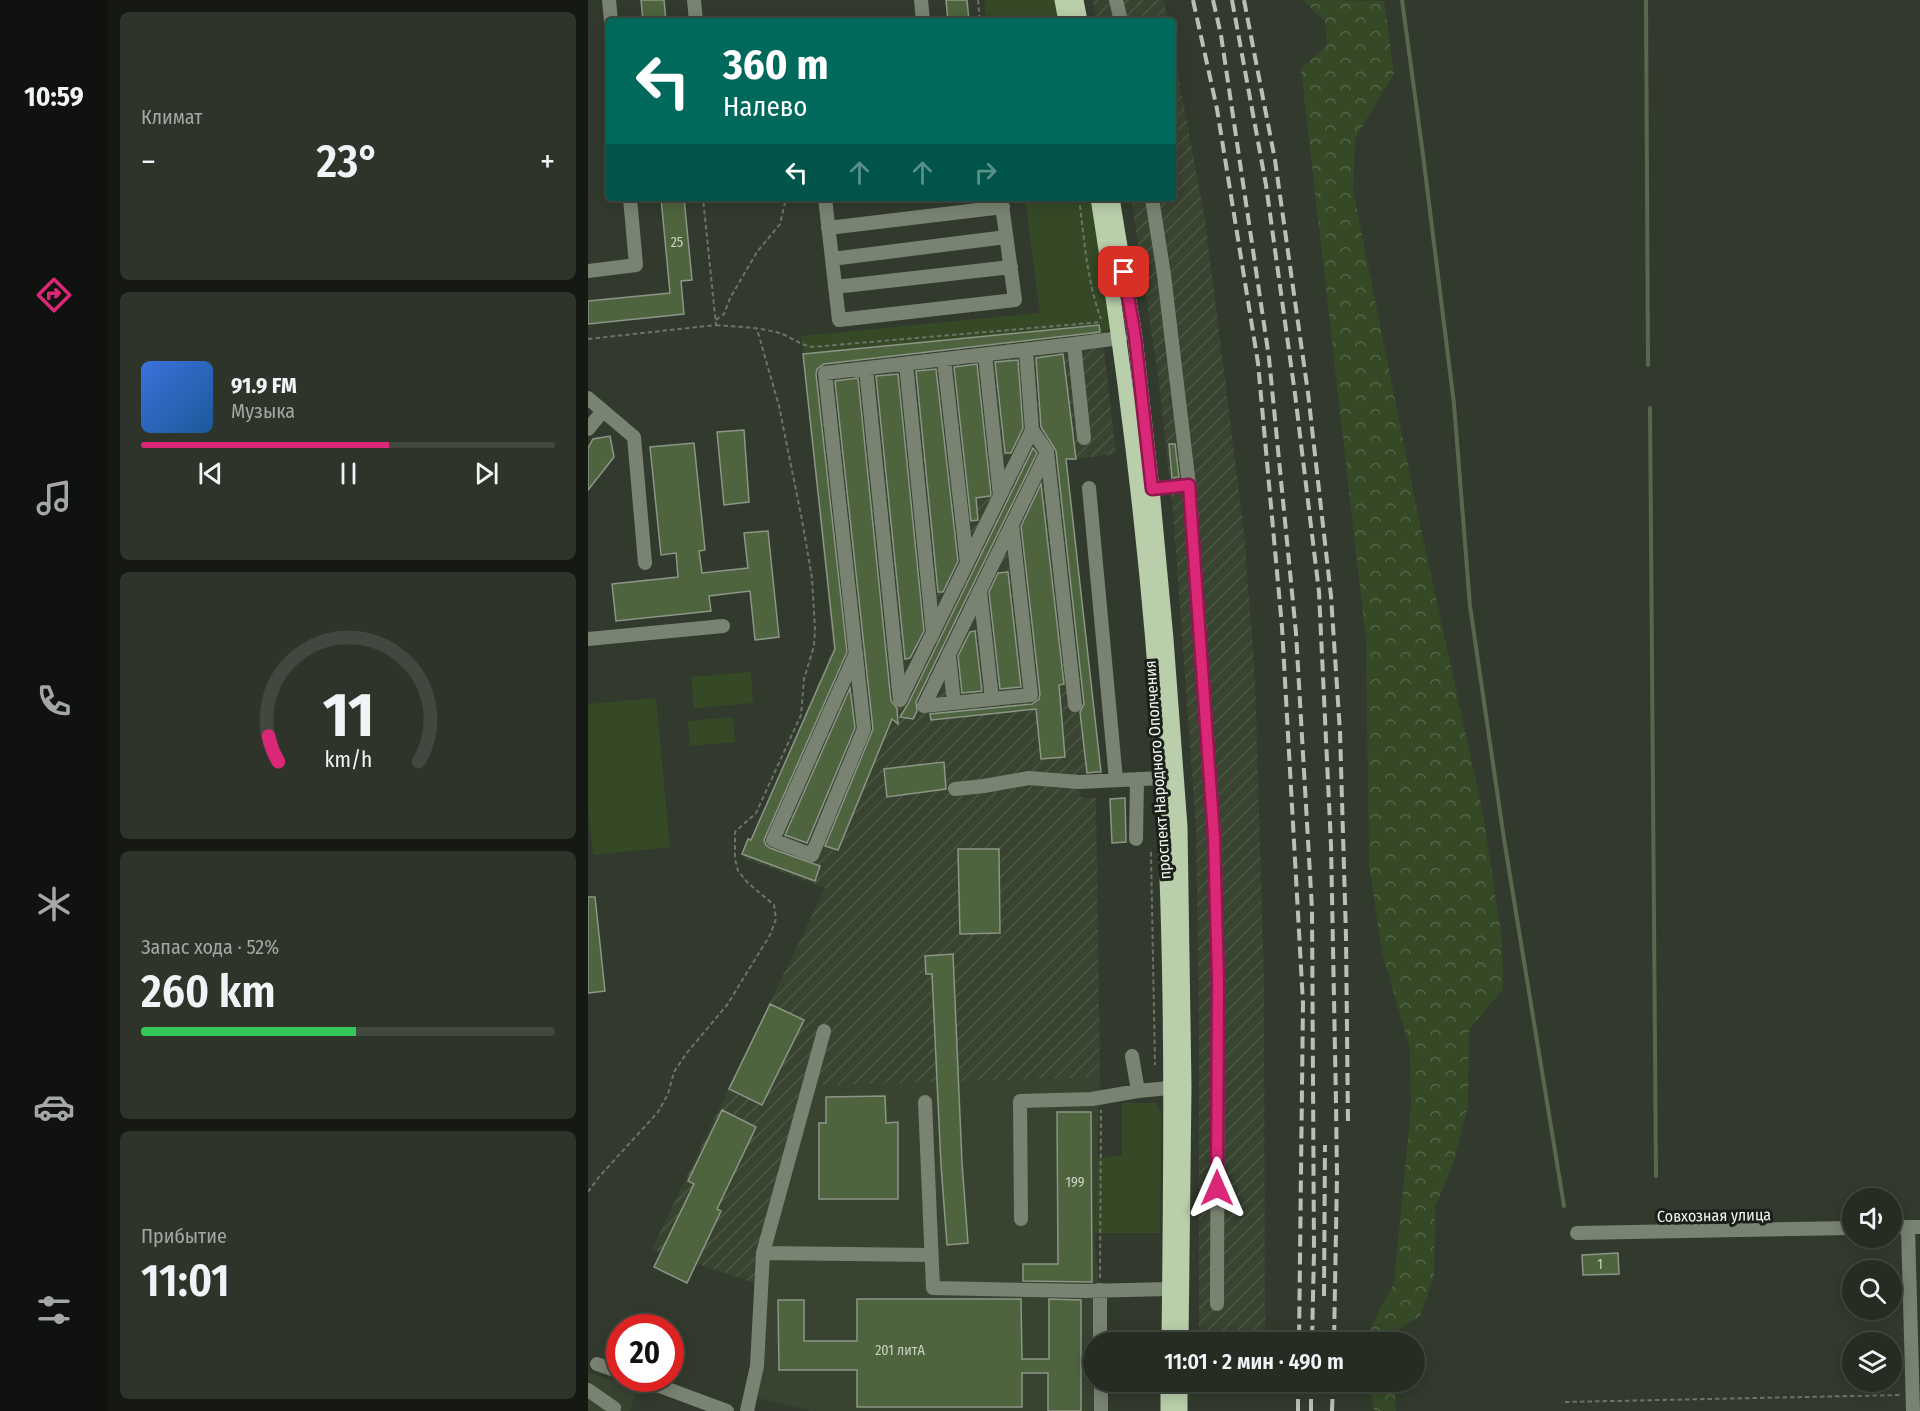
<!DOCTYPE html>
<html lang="ru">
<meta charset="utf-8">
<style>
:root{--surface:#262c22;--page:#2e342a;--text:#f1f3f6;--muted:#a4a7a5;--line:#424840;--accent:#db2777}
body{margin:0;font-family:"Fira Sans Condensed",sans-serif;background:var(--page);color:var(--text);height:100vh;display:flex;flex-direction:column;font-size:22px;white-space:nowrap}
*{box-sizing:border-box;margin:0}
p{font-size:20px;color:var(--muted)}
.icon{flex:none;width:33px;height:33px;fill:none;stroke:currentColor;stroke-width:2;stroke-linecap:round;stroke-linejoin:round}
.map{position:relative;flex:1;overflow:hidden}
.drawer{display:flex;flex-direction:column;gap:12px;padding:12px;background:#151813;width:480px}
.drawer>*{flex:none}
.banner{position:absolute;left:18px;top:18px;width:570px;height:183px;border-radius:6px;box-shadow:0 3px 15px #0003,0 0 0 2px var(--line);background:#00695c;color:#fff;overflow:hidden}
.controls{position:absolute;left:1254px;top:1188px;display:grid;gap:12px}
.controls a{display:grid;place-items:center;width:60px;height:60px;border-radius:50%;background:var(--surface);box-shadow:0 3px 15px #0003,0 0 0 2px var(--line);font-size:30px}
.speed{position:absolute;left:18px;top:1314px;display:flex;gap:12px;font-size:30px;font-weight:700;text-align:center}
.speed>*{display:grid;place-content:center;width:78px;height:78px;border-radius:50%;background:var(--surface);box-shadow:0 3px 15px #0003,0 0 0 2px var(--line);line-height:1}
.speed .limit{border:9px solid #d22;background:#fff;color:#111}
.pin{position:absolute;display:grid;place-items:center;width:51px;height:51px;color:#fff;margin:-26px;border-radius:12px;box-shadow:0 3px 9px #0006}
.me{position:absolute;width:66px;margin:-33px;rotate:0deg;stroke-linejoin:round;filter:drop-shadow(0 0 4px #0008)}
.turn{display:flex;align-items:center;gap:21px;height:126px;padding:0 18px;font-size:27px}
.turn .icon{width:78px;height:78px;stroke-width:2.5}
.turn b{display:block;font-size:42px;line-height:51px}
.lanes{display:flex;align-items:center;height:57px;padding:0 18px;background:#0003;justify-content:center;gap:30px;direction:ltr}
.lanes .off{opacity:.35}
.big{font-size:45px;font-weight:600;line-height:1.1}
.drawer .card{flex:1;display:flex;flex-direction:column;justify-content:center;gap:9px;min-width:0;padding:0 21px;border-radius:9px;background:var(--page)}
.drawer .dial{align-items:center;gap:0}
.dial svg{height:156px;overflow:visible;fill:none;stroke:var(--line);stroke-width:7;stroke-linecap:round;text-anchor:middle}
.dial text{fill:var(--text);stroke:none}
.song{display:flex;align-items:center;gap:18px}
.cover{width:72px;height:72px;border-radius:9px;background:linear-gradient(135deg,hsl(220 70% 55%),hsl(210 70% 35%))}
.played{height:6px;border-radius:3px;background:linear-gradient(90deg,var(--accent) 60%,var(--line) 60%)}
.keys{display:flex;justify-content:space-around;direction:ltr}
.heat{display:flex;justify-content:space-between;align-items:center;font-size:33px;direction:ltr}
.charge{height:9px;border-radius:4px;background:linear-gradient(90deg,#34c759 52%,var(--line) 0)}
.trip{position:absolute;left:495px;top:1332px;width:342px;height:60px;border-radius:30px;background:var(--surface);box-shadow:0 3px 15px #0003,0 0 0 2px var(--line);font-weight:600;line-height:60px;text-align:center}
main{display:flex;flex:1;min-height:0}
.tabs{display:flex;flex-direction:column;width:108px;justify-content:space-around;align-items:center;background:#0f120e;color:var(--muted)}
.tabs .icon{width:42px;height:42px}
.tabs .selected{color:var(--accent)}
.tabs b{font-size:27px;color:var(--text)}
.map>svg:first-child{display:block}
.built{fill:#384330}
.industrial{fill:url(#industrial-furrows)}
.green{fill:#354927}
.forest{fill:url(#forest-crowns)}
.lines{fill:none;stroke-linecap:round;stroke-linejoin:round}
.stream{stroke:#59684d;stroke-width:4}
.building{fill:#4e643f;stroke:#8c9586;stroke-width:1.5}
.path{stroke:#6c7368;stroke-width:2;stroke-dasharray:4.5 3;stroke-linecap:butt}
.minor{stroke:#798372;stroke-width:14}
.major{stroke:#b9ceab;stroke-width:15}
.rail{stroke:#bac0b7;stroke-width:4;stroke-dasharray:12 6;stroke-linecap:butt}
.route-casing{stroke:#8e194d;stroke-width:15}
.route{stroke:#db2777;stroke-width:10}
.labels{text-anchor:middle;stroke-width:6;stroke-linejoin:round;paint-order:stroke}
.number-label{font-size:14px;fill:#c8d2c2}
.street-label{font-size:16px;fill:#f1f6ee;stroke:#1c201a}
</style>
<main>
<nav class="tabs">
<b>10:59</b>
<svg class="icon selected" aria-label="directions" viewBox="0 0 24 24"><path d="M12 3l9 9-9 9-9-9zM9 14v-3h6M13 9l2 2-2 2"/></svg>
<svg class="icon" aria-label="music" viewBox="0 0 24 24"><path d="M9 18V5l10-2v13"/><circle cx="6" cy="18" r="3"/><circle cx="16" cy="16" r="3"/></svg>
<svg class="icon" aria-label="phone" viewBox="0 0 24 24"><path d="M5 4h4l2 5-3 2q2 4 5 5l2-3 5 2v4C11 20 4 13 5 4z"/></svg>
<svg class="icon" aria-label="climate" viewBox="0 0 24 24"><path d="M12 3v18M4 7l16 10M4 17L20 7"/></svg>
<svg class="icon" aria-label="car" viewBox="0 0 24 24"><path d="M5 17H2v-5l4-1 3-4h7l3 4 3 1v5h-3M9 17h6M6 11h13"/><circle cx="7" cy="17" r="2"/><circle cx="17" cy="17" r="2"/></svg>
<svg class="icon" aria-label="filters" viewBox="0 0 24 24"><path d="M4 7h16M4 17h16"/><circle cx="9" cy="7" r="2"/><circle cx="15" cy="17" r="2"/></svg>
</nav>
<section class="drawer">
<div class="card"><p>Климат</p>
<div class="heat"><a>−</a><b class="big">23°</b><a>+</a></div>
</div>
<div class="card">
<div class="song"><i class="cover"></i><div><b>91.9 FM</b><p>Музыка</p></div></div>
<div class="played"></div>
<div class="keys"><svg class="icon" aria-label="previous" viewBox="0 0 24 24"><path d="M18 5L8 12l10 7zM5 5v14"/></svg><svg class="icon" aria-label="pause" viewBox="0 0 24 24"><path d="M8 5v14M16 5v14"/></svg><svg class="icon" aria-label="next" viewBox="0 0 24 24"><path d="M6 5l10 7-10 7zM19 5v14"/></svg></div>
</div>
<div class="card dial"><svg viewBox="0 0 100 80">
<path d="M14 69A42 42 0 1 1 86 69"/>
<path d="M14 69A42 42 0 0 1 9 56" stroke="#db2777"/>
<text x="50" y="56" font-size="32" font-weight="700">11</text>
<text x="50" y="72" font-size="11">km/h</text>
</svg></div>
<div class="card"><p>Запас хода · 52%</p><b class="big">260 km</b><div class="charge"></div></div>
<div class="card"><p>Прибытие</p><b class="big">11:01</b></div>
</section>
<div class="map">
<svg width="1332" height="1411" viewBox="0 0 1332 1411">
<defs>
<pattern id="industrial-furrows" width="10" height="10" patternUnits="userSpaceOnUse" patternTransform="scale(1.5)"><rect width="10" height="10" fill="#384330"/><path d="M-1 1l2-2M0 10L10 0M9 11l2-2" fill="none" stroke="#4c5644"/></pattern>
<pattern id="forest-crowns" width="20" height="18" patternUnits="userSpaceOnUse" patternTransform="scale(1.5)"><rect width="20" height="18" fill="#354927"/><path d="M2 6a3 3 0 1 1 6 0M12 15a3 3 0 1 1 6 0" fill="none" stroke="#536447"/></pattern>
</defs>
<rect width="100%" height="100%" fill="#323a2d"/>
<path class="built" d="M503,1076l9,1 -5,156 7,109h-8v40h10l2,29h-294l-54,-13 -3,-115 49,-197z
M0,1372l49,17 -7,22h-42z"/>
<path class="industrial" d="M505,0h71l4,21h-71z
M585,47l32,173 39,312 11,146 9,303 1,361 -66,-1v-321l-3,-193 -23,-315 -14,-130 -28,-184h42z
M511,325l4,16 13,113 -50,6 35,312 -23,2 2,23 16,1 4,279 -296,9 -49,197 -103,-34 173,-361 -82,-30 90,-209 -30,-296z"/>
<path class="green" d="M396,0h71l4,21h-73z
M437,198h66l21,127 -2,4 -8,6 -3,-10 -296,28 -2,-17 239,-23z
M163,672l2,31 -59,5 -3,-31z
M68,698l14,149 -77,8 -5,-50v-101z
M145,717l2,25 -45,4 -2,-25z
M534,1103h34l5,10 -1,120h-65l2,-75 25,-2z"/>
<path class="forest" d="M715,0l81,1 10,73 -39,64 -2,53 65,324 64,294 20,130 1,50 -34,40 -1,77 -15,58 -18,43 -1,69 -14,40 -27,17 -1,9h-23v-9l9,-20 16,-30 17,-177 -1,-57 -28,-97 -13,-88 -3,-224 -65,-571 26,-24 -2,-24z
M782,1382h24l2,29h-22z"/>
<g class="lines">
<path class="stream" d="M814,0l21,155 31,249 16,202 34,233 60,367
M1058,0l2,365
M1062,408l6,768"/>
</g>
<path class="building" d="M53,0h23l2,21h-23z
M358,0h21l2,21h-21z
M73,198h23l8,82 -11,1 3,33 -96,10v-23l82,-8z
M511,325l1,7 -276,32 -7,5 -1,5 31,278 -83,188 2,5 4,3 50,18 -5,15 -73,-27 6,-15 3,1 84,-191 -32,-295z
M475,354l13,105h-10l35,313h-5l-9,1 -7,-61 4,-8 -28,-253 -15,-24 -5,-69z
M430,360l5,68 -12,25h-6l-10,-91z
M389,364l14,130 -1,2 -14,2 2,22 -7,1 -17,-154z
M348,369l22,192 -15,31h-5l-22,-221z
M310,374l26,257 -14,27 -5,1 -29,-283z
M270,378l33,323 6,7 1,16 -6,-5 -54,131 -13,-4 48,-117 -38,-348z
M156,430l5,72 -25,3 -7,-73z
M22,436l4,21 -26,33v-42l5,-9z
M106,443l11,107 -6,1 3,22 46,-5 -4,-35 24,-2 11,106 -24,3 -5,-49 -41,5 2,15 -95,10 -4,-37 66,-7 -2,-24 -15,2 -11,-108z
M581,444h6l4,33 -7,1z
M445,448l4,5 -121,249 1,9 -4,8 -13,-2 8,-13z
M453,484l23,200 -5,1 6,72 -24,2 -5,-50 -105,11 -1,-6 102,-10 7,-5 1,-5 -19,-168z
M420,572l13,115 -21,2 -11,-97 9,-19z
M387,631l7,60 -20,2 -4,-37 12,-24z
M262,688l5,40 -48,115 -22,-8z
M356,762l2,27 -59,8 -3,-28z
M537,798l1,44 -14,1 -2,-44z
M370,849h41l1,84 -40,1z
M0,897h7l10,94 -17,2z
M365,954l9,209 6,80 -21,2 -6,-80 -9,-191h-6l-1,-18z
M182,1004l34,16 -42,85 -33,-16z
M297,1096l1,27 12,-1v77h-79v-76h7v-26z
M134,1110l34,17 -39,82 4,2 -34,72 -33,-16 40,-83 -6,-3z
M469,1112h34l1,170 -69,-1v-17h35z
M1030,1253l1,21 -36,1 -1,-20z
M269,1299h164l1,60h27v-60l32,1v111h-33v-38h-26v34h-165v-37h-78l-1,-70h26v41h53z"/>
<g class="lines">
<path class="path" d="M390,0l2,21
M491,198c5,40 8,83 22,121
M128,320l8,-6 6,-16 27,-46 23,-28 6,-26
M128,325c22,2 45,2 66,9 11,4 18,11 30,13l290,-25
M0,339l128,-14 -13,-127
M563,852l4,213
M0,1192l11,-15 59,-65 10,-18 6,-22 12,-18 41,-49 43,-70 6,-16 -2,-14 -26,-22 -10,-12 -3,-12v-27l21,-19 45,-98 3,-36 10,-33 1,-17 -3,-51 -10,-58 -23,-114 -22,-77
M512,1278l1,-168
M977,1402l335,-7"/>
<path class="minor" d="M21,0l2,21
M106,0l2,21
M333,0l2,21
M528,0l5,21
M237,198l14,122 176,-20 -14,-102
M564,198l12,77 25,210 25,352 4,143 -1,324
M240,228l175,-21
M244,259l174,-22
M0,271l48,-6 -6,-67
M247,287l176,-20
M397,355l15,141
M356,360l23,202
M318,364l27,269
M278,369l34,331
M0,398l46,39 11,126
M0,429l15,-18
M444,430l15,22 28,253
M496,438l-10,-94 46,-6
M501,488l27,292
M564,489l37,-4
M392,591l12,108
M0,639l135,-13
M268,653l-83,187 39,15 52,-126 -39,-356 249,-29
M361,656l5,47
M312,700l132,-270 -6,-80
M336,706l123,-254
M336,706l107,-11 -19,-170
M367,789l29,-3 45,-8 50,4 83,-4
M548,839l1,-60
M544,1056l6,35
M337,1102l8,186 152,3 84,-2
M433,1219l-1,-118 72,-2 46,-8 41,-4
M1304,1227h28
M1320,1227l5,184
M989,1233l275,-5
M175,1253l168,2
M512,1290v52
M9,1364l23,8
M50,1378l89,33
M513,1382v29
M0,1390l26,18 -1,3
M159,1411l10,-45 6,-113 61,-222"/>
<path class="major" d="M474,0l4,21
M488,0l4,21
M510,198c33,209 58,420 67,631 8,171 6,342 4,513
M524,198l23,139 17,152 14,150 14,188 4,260 -3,255
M580,1411v-29
M592,1411v-29"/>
<path class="rail" d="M605,0l24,109 41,254 24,264 21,376 -4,339
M625,0l8,35 48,323 27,275 16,276 2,343 -2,90
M644,0l34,185 29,209 24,198 12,253 5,257 1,74 -3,166
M656,0l31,160 33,233 23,203 9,136 6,204 2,188
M736,1296l1,-151
M710,1411v-29
M723,1411v-29
M744,1411l1,-29"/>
</g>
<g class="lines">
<defs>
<path id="route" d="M536,272l11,65 17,152 37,-4 25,352 4,144 -1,207"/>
</defs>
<use href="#route" class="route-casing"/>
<use href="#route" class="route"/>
</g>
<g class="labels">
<g class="number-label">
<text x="89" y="247">25</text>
<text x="487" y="1187">199</text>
<text x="1012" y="1269">1</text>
<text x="312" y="1355">201 литА</text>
</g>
<g class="street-label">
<text transform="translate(569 770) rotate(-94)" y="6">проспект Народного Ополчения</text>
<text transform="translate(1126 1215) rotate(-1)" y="6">Совхозная улица</text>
</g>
</g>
</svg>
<div class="controls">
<a><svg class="icon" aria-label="sound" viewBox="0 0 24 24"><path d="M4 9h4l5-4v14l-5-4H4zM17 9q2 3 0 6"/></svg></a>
<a><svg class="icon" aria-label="search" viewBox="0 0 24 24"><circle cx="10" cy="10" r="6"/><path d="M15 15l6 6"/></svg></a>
<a><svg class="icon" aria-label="layers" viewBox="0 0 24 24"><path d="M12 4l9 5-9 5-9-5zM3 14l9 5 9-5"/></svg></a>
</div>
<div class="speed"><div class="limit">20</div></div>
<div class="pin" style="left:536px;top:272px;background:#d93025"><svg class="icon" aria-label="arrive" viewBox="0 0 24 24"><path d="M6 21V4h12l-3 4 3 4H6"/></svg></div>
<svg class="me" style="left:629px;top:1188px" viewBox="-20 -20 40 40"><path d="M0-17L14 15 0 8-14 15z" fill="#db2777" stroke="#fff" stroke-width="4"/></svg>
<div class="trip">11:01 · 2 мин · 490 m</div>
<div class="banner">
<div class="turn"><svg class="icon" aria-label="left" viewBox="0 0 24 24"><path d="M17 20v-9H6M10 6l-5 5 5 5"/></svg><div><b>360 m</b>Налево</div></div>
<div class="lanes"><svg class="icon" aria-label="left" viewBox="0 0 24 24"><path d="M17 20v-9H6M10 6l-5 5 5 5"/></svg><svg class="icon off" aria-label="ahead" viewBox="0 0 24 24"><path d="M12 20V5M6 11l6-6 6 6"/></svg><svg class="icon off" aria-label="ahead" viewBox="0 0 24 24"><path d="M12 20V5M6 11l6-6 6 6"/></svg><svg class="icon off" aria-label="right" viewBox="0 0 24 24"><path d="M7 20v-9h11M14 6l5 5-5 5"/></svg></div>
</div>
</div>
</main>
